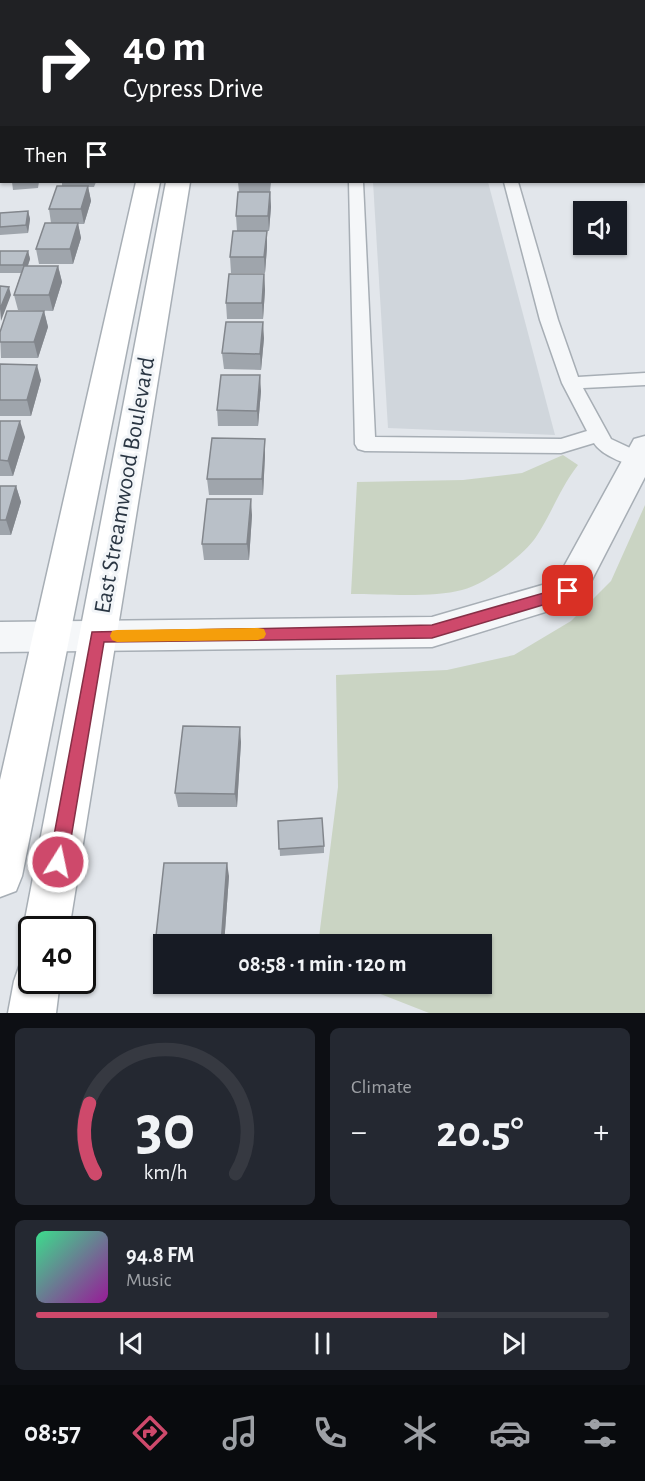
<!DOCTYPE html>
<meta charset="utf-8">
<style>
:root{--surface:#171b24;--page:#242831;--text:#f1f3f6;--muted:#9ea1a6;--line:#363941;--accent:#ce496b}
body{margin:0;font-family:"Alegreya Sans",sans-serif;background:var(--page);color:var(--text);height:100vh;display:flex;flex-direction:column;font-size:22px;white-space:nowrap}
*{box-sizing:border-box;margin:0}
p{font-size:20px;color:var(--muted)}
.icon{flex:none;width:33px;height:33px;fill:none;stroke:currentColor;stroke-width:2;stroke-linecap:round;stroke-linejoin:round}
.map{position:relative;height:1013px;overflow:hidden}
.sheet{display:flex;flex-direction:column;gap:15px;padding:15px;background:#0d0f14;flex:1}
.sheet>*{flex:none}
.top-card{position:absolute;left:0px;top:0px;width:645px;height:183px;box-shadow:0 2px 4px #0004;background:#202124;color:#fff;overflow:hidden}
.buttons{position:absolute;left:573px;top:201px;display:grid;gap:12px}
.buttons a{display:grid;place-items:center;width:54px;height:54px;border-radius:0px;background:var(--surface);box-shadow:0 2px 4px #0004;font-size:30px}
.speed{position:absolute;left:18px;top:916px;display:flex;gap:12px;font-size:30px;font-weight:700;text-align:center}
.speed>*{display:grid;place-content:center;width:78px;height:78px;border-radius:50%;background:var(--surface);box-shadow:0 2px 4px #0004;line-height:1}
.speed .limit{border:3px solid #111;border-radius:9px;background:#fff;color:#111}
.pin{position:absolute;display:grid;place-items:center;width:51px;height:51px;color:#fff;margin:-26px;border-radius:12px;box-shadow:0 3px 9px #0006}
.me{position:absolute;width:66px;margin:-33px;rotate:10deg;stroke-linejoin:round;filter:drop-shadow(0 0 4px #0008)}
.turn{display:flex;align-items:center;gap:21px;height:126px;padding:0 24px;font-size:27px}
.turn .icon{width:78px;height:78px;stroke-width:2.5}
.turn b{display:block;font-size:42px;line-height:51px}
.then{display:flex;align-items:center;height:57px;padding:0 24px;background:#0003;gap:12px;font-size:22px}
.big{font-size:45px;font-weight:700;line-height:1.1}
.sheet .card{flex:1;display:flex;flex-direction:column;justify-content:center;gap:9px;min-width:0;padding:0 21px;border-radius:9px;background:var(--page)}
.sheet .dial{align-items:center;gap:0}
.dial svg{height:156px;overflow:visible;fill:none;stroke:var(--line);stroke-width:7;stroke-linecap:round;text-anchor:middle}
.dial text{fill:var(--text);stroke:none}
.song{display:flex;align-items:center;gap:18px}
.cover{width:72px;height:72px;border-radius:9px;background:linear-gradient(135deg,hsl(150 70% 55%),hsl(300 70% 35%))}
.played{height:6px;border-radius:3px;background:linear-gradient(90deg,var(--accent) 70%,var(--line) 70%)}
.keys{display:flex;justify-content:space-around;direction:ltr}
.heat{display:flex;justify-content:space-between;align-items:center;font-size:33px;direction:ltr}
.sheet .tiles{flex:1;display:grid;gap:15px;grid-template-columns:1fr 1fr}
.card:last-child{grid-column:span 2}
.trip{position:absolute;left:153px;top:934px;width:339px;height:60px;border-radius:0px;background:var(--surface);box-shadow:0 2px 4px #0004;font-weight:700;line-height:60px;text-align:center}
.tab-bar{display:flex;height:96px;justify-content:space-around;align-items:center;background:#090b0e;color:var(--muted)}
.tab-bar .icon{width:42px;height:42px}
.tab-bar .active{color:var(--accent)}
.tab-bar b{font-size:27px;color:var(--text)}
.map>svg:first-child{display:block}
.built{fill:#d0d6dc}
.green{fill:#cad4c3}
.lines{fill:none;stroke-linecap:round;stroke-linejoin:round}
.lane-casing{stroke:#a7aeb5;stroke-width:3}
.street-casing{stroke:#a7aeb5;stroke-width:3}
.secondary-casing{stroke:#a7aeb5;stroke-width:3}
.lane{fill:#f5f7f9;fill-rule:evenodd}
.street{fill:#f5f7f9;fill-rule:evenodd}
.secondary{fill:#fff;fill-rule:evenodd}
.wall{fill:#9fa5ac}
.shaded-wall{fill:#82868c}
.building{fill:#b9c0c8;stroke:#82868c;stroke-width:1.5}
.route{fill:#ce496b;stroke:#862f46;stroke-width:1.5}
.slow{fill:#f59e0b}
.labels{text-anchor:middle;stroke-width:6;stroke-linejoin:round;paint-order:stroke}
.street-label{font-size:24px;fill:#2a3643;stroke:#f2f5f8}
</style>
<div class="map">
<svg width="645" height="1013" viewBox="0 0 645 1013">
<rect width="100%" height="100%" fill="#e2e6eb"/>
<path class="built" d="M373,182h115l67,253 -167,-7z"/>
<path class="green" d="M563,455l15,10c-18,23 -26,48 -42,72 -13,19 -52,48 -74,53 -29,8 -80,4 -111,4l6,-112 106,-2 59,-7z
M645,505v508h-216l-74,-29h127v-39h-164l20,-158 -2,-112 111,-5 67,-15 57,-34 40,-40z"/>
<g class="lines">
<defs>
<path id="lane" d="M369,0h12l-13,2z
M441,0h32l1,2h-32z
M606,0h12l-13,2z
M644,42l1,1v8l-1,-1z
M644,93h1v8h-1z
M349,182h14l12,255 186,2 26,-8 -25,-48 -22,-63 -36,-138h14l40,138 20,57 67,-4v12l-62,3 28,51 34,16v10c-13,4 -44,-10 -51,-22l-33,10 -196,-2 -7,-2 -3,-5z"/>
<path id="street" d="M0,0l9,2h-7v7z
M645,436v41l-64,124 -149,46 -432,5v-30l432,-5 124,-36 78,-142z"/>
<path id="secondary" d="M178,0h18v2h-18z
M136,182h24l-138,694 -6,15 -16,6v-117z
M166,182h24l-121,748h-37v17l-9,-17z
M32,960v21h28l-4,32h-48l6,-32 6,-17z"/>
</defs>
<use href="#lane" class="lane-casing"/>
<use href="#street" class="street-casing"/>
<use href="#secondary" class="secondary-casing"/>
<use href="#lane" class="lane"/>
<use href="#street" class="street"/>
<use href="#secondary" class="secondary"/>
</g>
<path class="wall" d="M495,0h78v2h-132l54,-1z
M0,9h2v38h-2z
M644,55l1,5v24l-1,6z
M12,182h27l-1,6 -25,2z
M62,182h34l-2,5h-6l3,14 -7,23h-6l3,14 -8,26h-34l-3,-15 15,-26 -2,-14 13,-23z
M238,182h33l-1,10 1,15 -2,24h-2v16l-2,26h-34l-1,-16 7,-26 -1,-15 3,-24z
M28,211l2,8 -2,14 -28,2v-22z
M0,251h28l2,8 -2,7h30l4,16 -9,29 -35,-1 -4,-15 7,-22h-21z
M264,274l1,16 -2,29h-36l-1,-16z
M44,311l4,16 -10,31h-37l-1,-26z
M264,338l-3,32 -37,-1 -2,-16z
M0,364l41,16 -10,36h-31z
M261,391l-3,35h-40l-1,-16z
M0,421l25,16 -12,39h-13z
M265,439v16l-2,40h-54l-2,-16z
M0,486h16l5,16 -10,33h-11z
M252,515l-3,45h-45l-2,-16z
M241,742l-4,65h-59l-3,-14z
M278,821l46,25v7l-44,3z
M229,876l-5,69h-60v12h-6l-3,-12z"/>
<path class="shaded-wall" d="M2,124v13l-2,4v-13z
M88,186l3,15 -7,23 -3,-15z
M270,192l1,15 -2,24 -1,-15z
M28,211l2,8 -2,14 -2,-8z
M78,223l3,15 -8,26 -3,-15z
M267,231v16l-2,26 -1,-16z
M28,251l2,8 -5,14 -2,-8z
M58,266l4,16 -9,29 -4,-16z
M264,274l1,16 -2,29 -1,-16z
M9,287l2,8 -10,26 -1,-12z
M44,311l4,16 -10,31 -4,-16z
M263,322l1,16 -3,32 -1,-16z
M37,365l4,15 -10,36 -4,-16z
M260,375l1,16 -3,35 -1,-15z
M20,421l5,16 -12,39 -5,-15z
M265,439v16l-2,40 -1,-16z
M16,486l5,16 -10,33 -5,-15z
M251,499l1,16 -3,45 -2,-16z
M240,727l1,15 -4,65 -2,-13z
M227,863l2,13 -5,69h-3z"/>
<path class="building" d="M255,0h25v2h-25z
M301,0h21v2h-21z
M563,0v2h-122z
M0,9h2v24h-2z
M644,55l1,5v11h-1z
M57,186h31l-7,23h-32z
M238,192h32l-2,24h-32z
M28,211l-2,14 -26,2v-14z
M45,223h33l-8,26h-34z
M233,231h34l-3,26h-34z
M0,251h28l-5,14h-23z
M24,266h34l-9,29h-35z
M229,274h35l-2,29h-36z
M0,286l9,1 -9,22z
M7,311h37l-10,31h-34v-10z
M226,322h37l-3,32 -38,-1z
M0,364l37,1 -10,35h-27z
M221,375h39l-3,36 -40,-1z
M0,421h20l-12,40 -8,-1z
M212,438l53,1 -3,40h-55z
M0,486h16l-10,34h-6z
M207,499h44l-4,45h-45z
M183,726l57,1 -5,67 -60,-1z
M322,818l2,28 -45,3 -1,-28z
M164,863h63l-6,82h-66z"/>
<path class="route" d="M568,586l5,1 2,4 -2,5 -141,42 -328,4 -37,220 -3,6 -6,3 -7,-3 -2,-6 43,-230 340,-7z"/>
<path class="slow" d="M258,628l6,1 2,5 -2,4 -6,2 -141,2 -5,-2 -2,-4 2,-5 5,-1z"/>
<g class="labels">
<g class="street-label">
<text transform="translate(124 485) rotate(-80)" y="8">East Streamwood Boulevard</text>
</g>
</g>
</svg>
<div class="buttons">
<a><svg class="icon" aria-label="sound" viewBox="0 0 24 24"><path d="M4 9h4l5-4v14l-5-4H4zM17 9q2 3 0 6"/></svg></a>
</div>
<div class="speed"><div class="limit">40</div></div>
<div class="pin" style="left:568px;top:591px;background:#d93025"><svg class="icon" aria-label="arrive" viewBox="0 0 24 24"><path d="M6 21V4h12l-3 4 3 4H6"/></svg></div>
<svg class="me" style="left:58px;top:862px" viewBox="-20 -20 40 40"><circle r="17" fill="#ce496b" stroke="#fff" stroke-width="3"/><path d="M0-11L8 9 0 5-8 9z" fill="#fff"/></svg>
<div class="trip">08:58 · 1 min · 120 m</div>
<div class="top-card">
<div class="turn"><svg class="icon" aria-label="right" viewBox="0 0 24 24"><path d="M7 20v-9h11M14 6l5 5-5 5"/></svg><div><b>40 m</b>Cypress Drive</div></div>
<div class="then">Then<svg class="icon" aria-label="arrive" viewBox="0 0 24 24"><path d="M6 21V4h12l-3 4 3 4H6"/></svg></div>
</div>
</div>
<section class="sheet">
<div class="tiles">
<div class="card dial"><svg viewBox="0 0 100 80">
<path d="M14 69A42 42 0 1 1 86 69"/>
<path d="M14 69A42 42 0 0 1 11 33" stroke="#ce496b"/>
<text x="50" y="56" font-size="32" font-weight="700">30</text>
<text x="50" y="72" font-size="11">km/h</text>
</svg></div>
<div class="card"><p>Climate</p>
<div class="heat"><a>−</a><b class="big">20.5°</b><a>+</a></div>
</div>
<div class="card">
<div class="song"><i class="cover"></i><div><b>94.8 FM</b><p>Music</p></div></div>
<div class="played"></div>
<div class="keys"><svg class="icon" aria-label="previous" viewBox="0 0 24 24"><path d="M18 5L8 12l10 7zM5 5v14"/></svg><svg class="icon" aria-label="pause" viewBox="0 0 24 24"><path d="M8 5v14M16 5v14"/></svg><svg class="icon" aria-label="next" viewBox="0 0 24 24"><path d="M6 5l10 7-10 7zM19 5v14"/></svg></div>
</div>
</div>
</section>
<nav class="tab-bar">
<b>08:57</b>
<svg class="icon active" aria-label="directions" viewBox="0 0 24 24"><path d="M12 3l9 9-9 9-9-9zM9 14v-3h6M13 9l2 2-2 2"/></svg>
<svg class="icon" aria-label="music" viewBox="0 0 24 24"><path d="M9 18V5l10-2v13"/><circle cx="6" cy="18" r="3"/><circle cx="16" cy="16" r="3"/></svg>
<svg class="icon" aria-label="phone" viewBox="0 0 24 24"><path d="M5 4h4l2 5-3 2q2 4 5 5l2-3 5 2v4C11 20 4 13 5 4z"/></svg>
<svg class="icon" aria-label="climate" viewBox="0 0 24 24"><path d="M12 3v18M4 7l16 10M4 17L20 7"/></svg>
<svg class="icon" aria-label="car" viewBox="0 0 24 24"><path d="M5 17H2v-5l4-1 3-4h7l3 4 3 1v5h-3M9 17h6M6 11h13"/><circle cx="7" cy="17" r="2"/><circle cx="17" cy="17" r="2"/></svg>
<svg class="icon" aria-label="filters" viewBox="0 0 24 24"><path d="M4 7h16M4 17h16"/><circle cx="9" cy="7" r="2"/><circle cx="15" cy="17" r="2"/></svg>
</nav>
